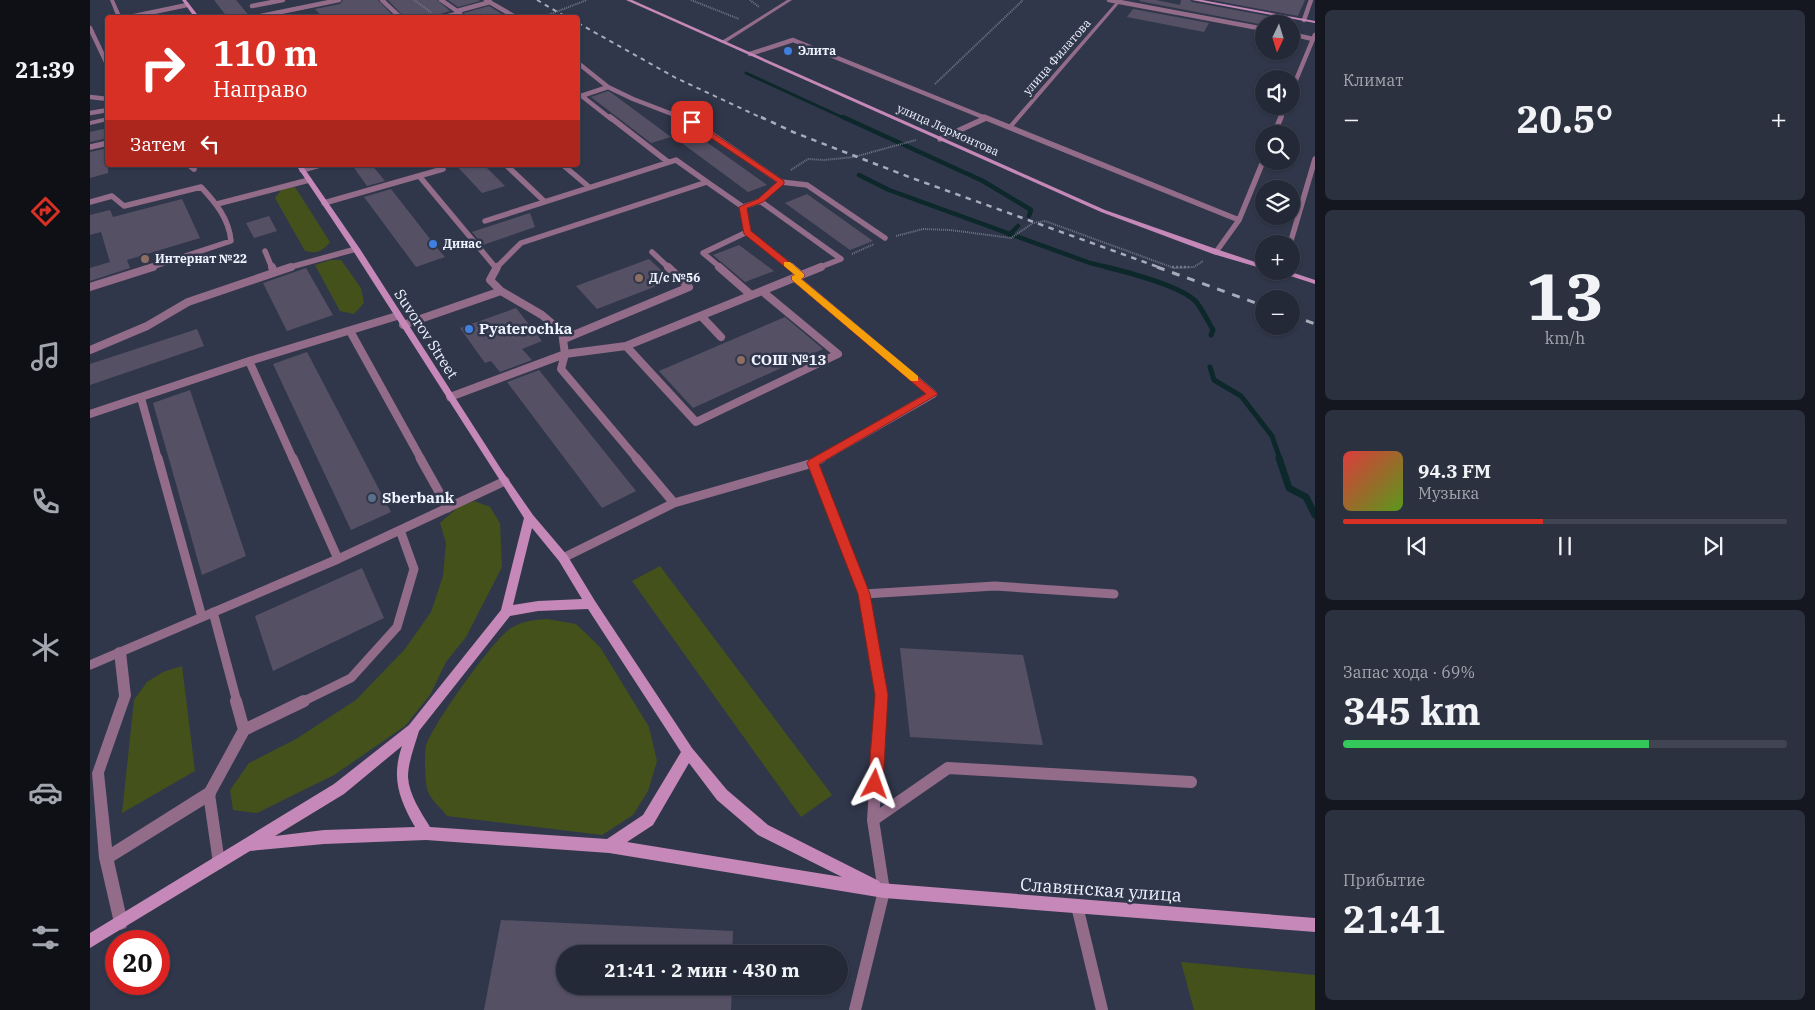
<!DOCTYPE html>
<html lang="ru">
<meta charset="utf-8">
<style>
:root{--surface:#242938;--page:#2c3140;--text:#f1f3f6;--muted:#a3a6ae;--line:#414553;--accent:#d93025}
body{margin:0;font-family:"IBM Plex Serif",serif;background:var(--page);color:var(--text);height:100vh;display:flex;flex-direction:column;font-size:19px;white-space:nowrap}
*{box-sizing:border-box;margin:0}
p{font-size:16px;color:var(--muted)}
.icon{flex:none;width:28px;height:28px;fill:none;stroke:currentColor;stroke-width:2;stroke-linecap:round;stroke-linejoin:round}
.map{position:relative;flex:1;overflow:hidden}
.sheet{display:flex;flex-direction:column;gap:10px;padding:10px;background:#14171f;width:500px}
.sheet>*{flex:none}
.hud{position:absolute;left:15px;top:15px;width:475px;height:152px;border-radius:5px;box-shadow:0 1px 4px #0004,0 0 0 1px var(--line);background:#d93025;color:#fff;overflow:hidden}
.needle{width:32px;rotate:184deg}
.fabs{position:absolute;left:1165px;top:15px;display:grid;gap:10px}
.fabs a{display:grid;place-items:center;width:45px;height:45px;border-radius:50%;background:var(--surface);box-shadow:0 1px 4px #0004,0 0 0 1px var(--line);font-size:25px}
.speed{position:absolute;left:15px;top:930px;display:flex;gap:10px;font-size:25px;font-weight:700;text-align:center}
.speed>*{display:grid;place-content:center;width:65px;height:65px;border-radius:50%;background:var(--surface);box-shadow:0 1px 4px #0004,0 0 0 1px var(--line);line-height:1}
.speed .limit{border:8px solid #d22;background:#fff;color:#111}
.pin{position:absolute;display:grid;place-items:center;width:42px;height:42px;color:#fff;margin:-21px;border-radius:10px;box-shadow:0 2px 8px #0006}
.me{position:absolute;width:55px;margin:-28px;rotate:4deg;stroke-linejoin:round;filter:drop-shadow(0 0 4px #0008)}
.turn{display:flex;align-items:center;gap:18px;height:105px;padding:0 25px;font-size:22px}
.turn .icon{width:65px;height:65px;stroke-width:2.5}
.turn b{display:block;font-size:35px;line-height:42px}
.then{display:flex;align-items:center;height:48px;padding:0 25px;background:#0003;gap:10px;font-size:19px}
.big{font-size:38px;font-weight:700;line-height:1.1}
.sheet .tile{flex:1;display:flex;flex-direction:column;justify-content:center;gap:8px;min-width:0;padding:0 18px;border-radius:8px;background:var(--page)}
.sheet .dial{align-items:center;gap:0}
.dial b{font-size:65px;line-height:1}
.song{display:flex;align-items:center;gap:15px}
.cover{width:60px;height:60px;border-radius:8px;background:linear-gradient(135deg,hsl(0 70% 55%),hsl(90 70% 35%))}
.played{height:5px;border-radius:2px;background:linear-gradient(90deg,var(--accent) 45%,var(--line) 45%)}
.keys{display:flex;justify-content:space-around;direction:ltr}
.heat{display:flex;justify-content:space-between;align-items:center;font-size:28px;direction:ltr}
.charge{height:8px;border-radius:4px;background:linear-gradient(90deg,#34c759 69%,var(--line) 0)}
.trip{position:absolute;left:466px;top:945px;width:292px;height:50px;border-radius:25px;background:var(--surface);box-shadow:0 1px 4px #0004,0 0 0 1px var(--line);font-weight:700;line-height:50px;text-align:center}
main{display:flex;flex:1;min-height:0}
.dock{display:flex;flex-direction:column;width:90px;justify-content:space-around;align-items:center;background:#0e1016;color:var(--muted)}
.dock .icon{width:35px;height:35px}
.dock .active{color:var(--accent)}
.dock b{font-size:22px;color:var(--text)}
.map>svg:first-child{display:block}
.green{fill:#45511a}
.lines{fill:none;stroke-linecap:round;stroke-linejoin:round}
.stream-far3{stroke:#0c282a;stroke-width:3}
.stream-far2{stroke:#0c282a;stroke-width:4.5}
.stream-far1{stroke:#0c282a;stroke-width:5}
.stream{stroke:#0c282a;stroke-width:7}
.building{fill:#565065}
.path-far1{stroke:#6f7686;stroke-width:2;stroke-dasharray:1 1;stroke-linecap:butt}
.path{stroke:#6f7686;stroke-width:2.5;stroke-dasharray:2 2;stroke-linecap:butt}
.lane-far4{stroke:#936c8a;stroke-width:4.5}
.lane-far3{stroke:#936c8a;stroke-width:5.5}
.lane-far2{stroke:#936c8a;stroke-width:8}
.lane-far1{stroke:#936c8a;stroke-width:9}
.lane{stroke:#936c8a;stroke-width:12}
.street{fill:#936c8a;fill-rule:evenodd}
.secondary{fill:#c588b8;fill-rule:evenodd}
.rail-far2{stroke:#a6acba;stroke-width:2;stroke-dasharray:4.5 4.5;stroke-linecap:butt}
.rail-far1{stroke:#a6acba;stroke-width:2.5;stroke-dasharray:5.5 5.5;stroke-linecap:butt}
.rail{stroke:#a6acba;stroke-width:3;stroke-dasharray:8 8;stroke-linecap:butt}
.route{fill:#d93025;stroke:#8d1f18}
.slow{fill:#f59e0b}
.shop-dot{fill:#3f7fe0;stroke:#30374a;stroke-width:2}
.education-dot{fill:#8d6e63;stroke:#30374a;stroke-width:2}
.service-dot{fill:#5c6f8a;stroke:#30374a;stroke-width:2}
.labels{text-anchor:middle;stroke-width:5;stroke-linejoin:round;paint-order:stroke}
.far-poi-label{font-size:12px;font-weight:bold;fill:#eef3ff;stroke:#30374a;text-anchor:start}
.far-street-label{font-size:12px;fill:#eef3ff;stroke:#30374a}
.poi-label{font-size:15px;font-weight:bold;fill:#eef3ff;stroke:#30374a;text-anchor:start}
.street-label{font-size:15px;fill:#eef3ff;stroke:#30374a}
.near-street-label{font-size:18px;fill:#eef3ff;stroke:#30374a}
</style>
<main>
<nav class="dock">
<b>21:39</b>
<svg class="icon active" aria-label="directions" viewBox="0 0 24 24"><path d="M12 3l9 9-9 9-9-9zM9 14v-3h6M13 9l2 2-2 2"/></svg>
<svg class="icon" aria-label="music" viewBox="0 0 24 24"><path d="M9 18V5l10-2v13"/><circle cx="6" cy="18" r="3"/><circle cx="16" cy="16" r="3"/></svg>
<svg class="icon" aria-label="phone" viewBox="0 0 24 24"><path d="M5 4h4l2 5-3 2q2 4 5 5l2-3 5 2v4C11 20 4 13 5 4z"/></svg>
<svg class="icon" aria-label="climate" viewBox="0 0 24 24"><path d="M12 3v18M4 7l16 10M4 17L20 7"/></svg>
<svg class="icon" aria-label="car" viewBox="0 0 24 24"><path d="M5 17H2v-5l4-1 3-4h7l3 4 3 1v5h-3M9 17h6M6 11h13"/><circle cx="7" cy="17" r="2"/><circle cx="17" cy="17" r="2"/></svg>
<svg class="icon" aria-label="filters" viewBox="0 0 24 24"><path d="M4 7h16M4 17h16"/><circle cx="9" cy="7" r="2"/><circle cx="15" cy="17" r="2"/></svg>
</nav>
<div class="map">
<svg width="1225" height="1010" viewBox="0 0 1225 1010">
<rect width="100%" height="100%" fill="#30374a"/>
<path class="green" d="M205,187l35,55c-8,9 -12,12 -25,9l-30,-53 7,-9z
M240,260h11l20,28 3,15 -10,11 -14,-3 -25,-46z
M384,501l16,6 10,16 2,44 -36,70 -20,25 -16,33 -25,31 -71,49 -77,38 -24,-3 -3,-20 19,-27 47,-24 60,-39 49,-51 26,-37 12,-36 3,-33 -6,-20 18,-16z
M570,566l172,229 -31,22 -169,-236z
M457,619l29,5 24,23 49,80 8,34 -9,30 -15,24 -31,20 -155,-19c-5,-7 -15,-15 -19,-24 -3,-8 -4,-37 -2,-46 5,-19 68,-108 85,-118 12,-7 22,-8 36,-9z
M92,666l13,105 -73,42 12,-113 13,-18 16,-10z
M1091,962l134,13v35h-121z"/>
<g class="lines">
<path class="stream-far3" d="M656,73l100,46"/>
<path class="stream-far2" d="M753,117l140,64 48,29 -2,6
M769,175l30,15 201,73 21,5
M919,235l9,-9"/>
<path class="stream-far1" d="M1016,267c21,5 79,20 91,36 6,8 11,18 16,27l-2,5
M1120,367l4,13 27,16 31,40 8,23"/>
<path class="stream" d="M1189,458l10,30 17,9 9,18"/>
</g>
<path class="building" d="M124,0h22l15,18h-23z
M253,0h35l17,18h-72l-8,-9 25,-5z
M298,0h49l13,11 -10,3 -3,4h-32z
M358,0h31l1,1 -22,6z
M1050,0h16l24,5 1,-5h9l2,2 103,19 -4,8v-5l-27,1 -125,-24z
M1122,0h93l-7,16z
M399,6l19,12h-49l5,-5z
M1043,9l76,14 -5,9 -77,-15z
M518,91l5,3 58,43 -20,6 -60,-46z
M594,126l83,59 -19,7 -73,-54z
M18,128v10l-18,4v-10z
M18,148v25l-18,5v-26z
M262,165h20l13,16 -18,5z
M366,165h28l21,21 -23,7z
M301,189l47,60 7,8 -29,10 -52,-70z
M717,194l66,47 -23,9 -65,-47z
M92,199l18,39 -73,22 3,8 -40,13v-13l20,-6 -9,-30 -11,3v-20l20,-5 3,7z
M440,213l5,14 -52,18 -11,-13z
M179,216l8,15 -23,7 -8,-15z
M649,245l35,26 -29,11 -32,-27z
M559,259l23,21 -75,29 -21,-23z
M216,268l27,47 -46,16 -24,-48z
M426,308l26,33 -20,8 10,11 -32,12 -9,-11 -6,2 -25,-35z
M695,317l38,32 -130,59 -34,-37z
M107,329l7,17 -114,39v-21z
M217,352l84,160 -40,18 -78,-166z
M449,370l97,121 -34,17 -95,-126z
M100,390l56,166 -44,19 -49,-172z
M272,568l22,50 -111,53 -18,-55z
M810,648l123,7 20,90 -133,-8z
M411,920l232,11 -1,23h-167v32h167l-1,24h-247z"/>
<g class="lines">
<path class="path-far1" d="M324,0l18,13
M601,0l48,19
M660,0l9,7
M450,18l47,-18
M845,84l88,-84
M701,170l17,-11 16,1 30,-3 62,-17
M806,236l27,-7 27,1 61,8 22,-15 12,-2 129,47 20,-1 9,-6
M762,254l22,-10"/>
<path class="path" d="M1082,267h17"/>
<path class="lane-far4" d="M292,0l19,18
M351,0l19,13 -19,5
M396,0l31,18
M1019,0l155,29
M162,6l31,-6
M367,11l33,-9
M171,16l78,-16
M35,18l62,-13
M1214,20l7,-20
M0,28l18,38
M1201,34l22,5 2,-4
M660,54l43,-14 195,79
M488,63l30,24 25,12 52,20
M1201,92l22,-53
M488,93l33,26
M491,96l27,-9
M0,97l18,2
M0,113l18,-3
M1190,119l5,-13"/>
<path class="lane-far3" d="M520,117l58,45
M592,117l22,12 77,53 26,3 78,53
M894,117l255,103 -23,32
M1184,134l7,-17
M850,139l46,-21
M0,147l18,-4
M99,165l5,4
M416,165l38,36
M473,165l26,22
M212,170l18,-5
M330,177l76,91
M617,182l36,25
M670,201l81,58 -23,9
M0,202l22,-6 12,10 77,-19c15,16 28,32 30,54l-82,27
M234,203l119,-34 -4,-4
M127,204l92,-24
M1149,220l25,-61
M395,221l191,-61 31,22 -186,61 -25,25
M657,232l46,36
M1200,244l25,-85
M175,251l7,17
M562,252l17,16
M197,268l69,-19
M631,268l-18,-15 44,-21 -4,-25 17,-6 21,-19"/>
<path class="lane-far2" d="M182,267l2,5
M629,267l32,28
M701,267l10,8
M705,278l138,116 -113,65
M0,287l63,-20
M411,291l41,24 20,17 3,22 -4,15 76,90
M611,316l20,21
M313,325l98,-34 -11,-11 7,-13
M260,331l71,128
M474,339l125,-52 -21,-20
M536,346l70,76 142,-68 -76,-63
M0,350l57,-24 41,-24 103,-35
M159,361l44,98
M360,397l115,-43 61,-8 195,-79
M51,398l17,61
M0,414l159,-53 148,-45"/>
<path class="lane-far1" d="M68,458l44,159
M203,458l45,101
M330,458l28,50
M723,463l51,131
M584,503l139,-40 9,-5
M473,558l111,-55 -38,-45
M123,612l24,90
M0,665l248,-106 167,-78
M212,702l49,-24 46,-51 17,-58 -14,-39
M791,702l-17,-108 131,-8 119,8"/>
<path class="lane" d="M154,730l60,-29
M783,820l8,-119
M129,863l-10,-69 35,-64 -8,-29
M987,906l25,104
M765,1010l29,-119 -11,-71 75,-52 243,14"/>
<path class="street" d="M20,0h4l8,18h-5z
M697,0h5l-67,43 -5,-1z
M1028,0h4l-110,128h-4v-2z
M18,117v4l-18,4v-4z
M30,647l4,1 2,4 5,44 -27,77 8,74 92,-58 5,-2 5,2 2,5 -2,5 -100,62 14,62 -2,5 -5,2 -5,-2 -2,-5 -15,-65 -7,-85 27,-77 -5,-44 2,-4z"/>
<path class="secondary" d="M92,0h4l14,18h-5z
M536,0h6l473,210 114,40 45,15v4l-51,-15 -112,-42z
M1102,0h10l113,21v2z
M206,165h6l58,84 141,220 32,46 34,40 28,46 97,147 35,42 41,35 111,56 1,2 435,35v14l-431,-34 -275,-45 -183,-13 -102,4 -74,7 -160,97v-15l244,-149 75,-59 92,-115 23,-92 -172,-269zM442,528l27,33 23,38 -44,2 -25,4zM498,609l93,143 -38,63 -36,24 -177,-12c-9,-15 -21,-32 -22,-50 0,-15 7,-32 11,-46l91,-115 28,-5zM312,746c-11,32 -3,53 13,81l-91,3 -49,6 69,-42zM599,763l28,37 41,35 84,42 -215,-35 26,-17z
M1185,271h13l27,9v4z"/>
<path class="rail-far2" d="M447,0l31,18
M488,23l98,55 88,41"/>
<path class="rail-far1" d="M671,117l32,15 116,45 252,91"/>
<path class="rail" d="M1067,267l107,39
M1201,315l24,9"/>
</g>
<path class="route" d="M600,121h5l89,60v3l-21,18 -16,6 4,23 53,43v3l-3,2 137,115 -119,70 51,130 18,101 -5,89 -2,6 -6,2 -5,-2 -2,-6 7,-89 -17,-101 -51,-131 2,-3 117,-66 -134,-114v-4l3,-1 -51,-41 -5,-27 19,-8 19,-17 -87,-58z"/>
<path class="slow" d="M694,262h6l14,12v3l-3,2 117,97v5h-7l-119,-101v-4l3,-1 -11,-9z"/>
<g class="shop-dot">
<circle cx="698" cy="51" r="5"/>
<circle cx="343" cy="244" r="5"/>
<circle cx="379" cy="329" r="5"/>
</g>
<g class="education-dot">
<circle cx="55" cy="259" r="5"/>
<circle cx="549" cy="278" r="5"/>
<circle cx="651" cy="360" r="5"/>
</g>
<circle class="service-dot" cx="282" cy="498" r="5"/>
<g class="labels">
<g class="far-poi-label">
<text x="708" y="55">Элита</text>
<text x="353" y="248">Динас</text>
<text x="65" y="263">Интернат №22</text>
<text x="559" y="282">Д/с №56</text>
</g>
<g class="far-street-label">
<text transform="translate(967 57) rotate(-49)" y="4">улица Филатова</text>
<text transform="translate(858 130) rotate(24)" y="4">улица Лермонтова</text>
</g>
<g class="poi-label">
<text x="389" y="334">Pyaterochka</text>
<text x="661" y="365">СОШ №13</text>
<text x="292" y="503">Sberbank</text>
</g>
<g class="street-label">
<text transform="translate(336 334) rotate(57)" y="5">Suvorov Street</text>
</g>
<g class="near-street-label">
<text transform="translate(1011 890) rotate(4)" y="6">Славянская улица</text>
</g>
</g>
</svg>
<div class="fabs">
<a><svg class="needle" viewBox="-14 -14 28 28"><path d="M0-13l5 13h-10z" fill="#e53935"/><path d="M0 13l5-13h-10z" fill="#a3a6ae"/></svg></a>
<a><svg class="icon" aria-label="sound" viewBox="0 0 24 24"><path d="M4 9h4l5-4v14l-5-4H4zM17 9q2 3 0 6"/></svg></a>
<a><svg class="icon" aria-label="search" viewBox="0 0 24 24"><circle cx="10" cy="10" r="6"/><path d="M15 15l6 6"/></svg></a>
<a><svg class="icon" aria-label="layers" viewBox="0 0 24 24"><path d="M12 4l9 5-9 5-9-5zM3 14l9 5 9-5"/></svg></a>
<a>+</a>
<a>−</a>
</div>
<div class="speed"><div class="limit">20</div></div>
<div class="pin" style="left:602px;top:122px;background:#d93025"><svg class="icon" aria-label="arrive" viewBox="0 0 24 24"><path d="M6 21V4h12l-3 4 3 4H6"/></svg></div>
<svg class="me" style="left:785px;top:784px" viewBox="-20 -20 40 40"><path d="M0-17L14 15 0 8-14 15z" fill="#d93025" stroke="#fff" stroke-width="4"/></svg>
<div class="trip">21:41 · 2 мин · 430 m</div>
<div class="hud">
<div class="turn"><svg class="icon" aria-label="right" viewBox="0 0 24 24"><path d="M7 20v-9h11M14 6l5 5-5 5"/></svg><div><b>110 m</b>Направо</div></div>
<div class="then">Затем<svg class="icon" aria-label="left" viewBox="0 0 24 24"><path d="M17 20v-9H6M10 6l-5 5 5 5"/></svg></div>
</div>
</div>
<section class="sheet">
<div class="tile"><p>Климат</p>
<div class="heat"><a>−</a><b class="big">20.5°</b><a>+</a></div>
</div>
<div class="tile dial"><b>13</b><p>km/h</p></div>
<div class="tile">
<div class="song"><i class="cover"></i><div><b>94.3 FM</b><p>Музыка</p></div></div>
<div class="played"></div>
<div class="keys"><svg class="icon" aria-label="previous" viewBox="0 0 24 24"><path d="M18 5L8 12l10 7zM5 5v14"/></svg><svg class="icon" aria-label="pause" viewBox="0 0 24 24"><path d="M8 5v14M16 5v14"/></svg><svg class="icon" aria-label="next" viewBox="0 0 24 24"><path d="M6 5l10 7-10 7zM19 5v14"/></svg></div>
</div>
<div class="tile"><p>Запас хода · 69%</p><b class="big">345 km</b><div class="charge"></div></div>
<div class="tile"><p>Прибытие</p><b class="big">21:41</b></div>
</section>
</main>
